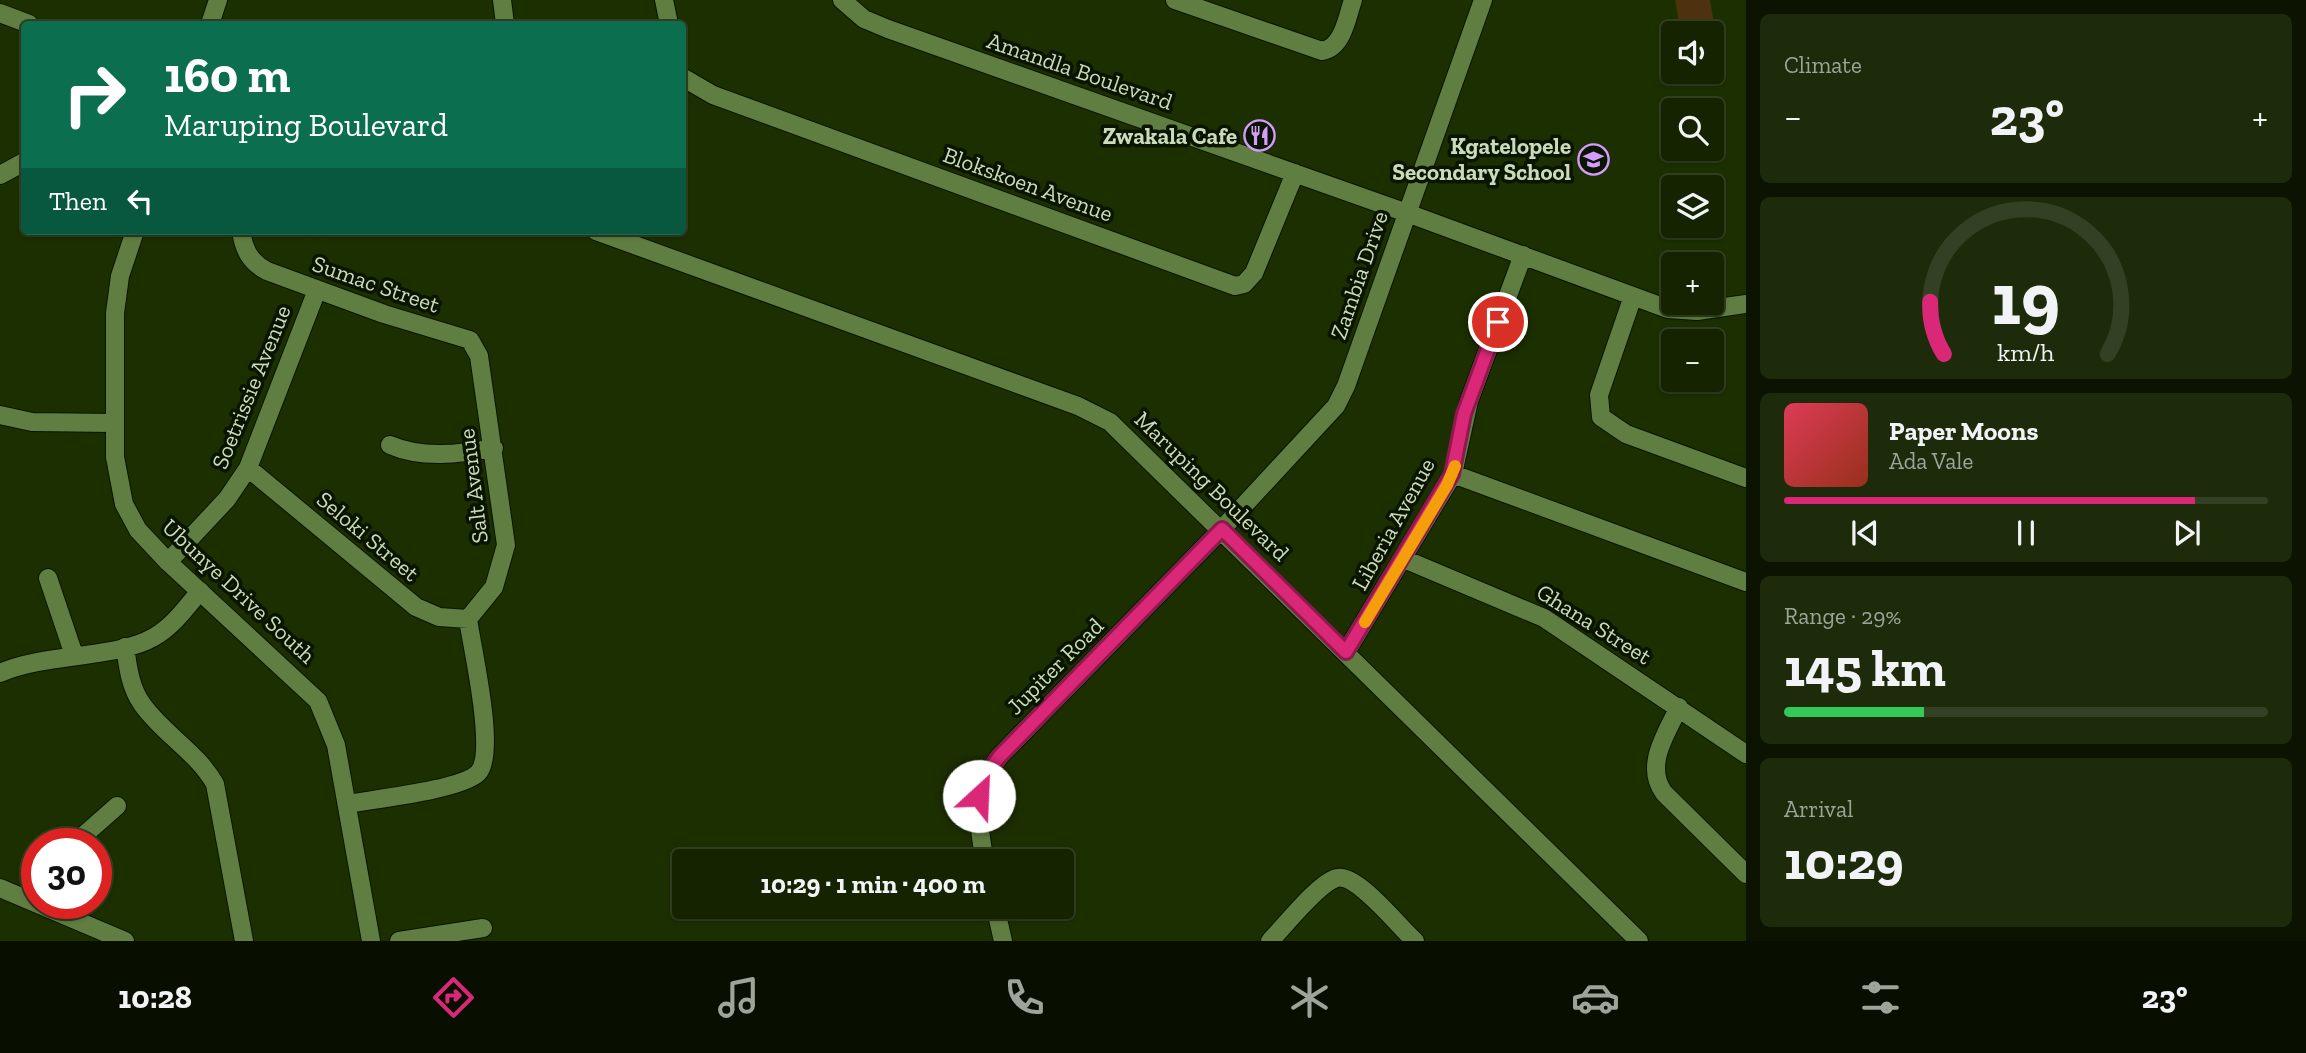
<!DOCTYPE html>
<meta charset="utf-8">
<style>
:root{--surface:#152301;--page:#1e2b0b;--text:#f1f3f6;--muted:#9da499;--line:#344023;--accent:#db2777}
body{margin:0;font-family:"Zilla Slab",serif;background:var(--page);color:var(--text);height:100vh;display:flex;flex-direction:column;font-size:26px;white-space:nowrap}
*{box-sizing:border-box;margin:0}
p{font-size:23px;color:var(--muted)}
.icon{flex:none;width:38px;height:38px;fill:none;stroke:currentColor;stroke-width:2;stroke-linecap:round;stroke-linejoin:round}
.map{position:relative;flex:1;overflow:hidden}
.details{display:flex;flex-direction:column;gap:14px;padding:14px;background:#0c1301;width:560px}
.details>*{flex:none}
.hud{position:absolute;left:21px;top:21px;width:665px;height:214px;border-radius:7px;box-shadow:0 2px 5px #0004,0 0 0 2px var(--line);background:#0b6e4f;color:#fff;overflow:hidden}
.tools{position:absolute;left:1661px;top:21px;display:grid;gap:14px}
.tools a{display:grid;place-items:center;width:63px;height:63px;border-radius:7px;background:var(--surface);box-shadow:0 2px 5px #0004,0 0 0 2px var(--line);font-size:35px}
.speed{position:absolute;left:21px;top:828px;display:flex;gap:14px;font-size:35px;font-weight:700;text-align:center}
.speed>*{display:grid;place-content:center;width:91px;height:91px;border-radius:50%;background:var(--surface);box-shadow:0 2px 5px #0004,0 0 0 2px var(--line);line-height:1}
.speed .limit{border:10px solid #d22;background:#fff;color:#111}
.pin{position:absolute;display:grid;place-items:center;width:60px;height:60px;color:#fff;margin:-30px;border:4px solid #fff;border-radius:50%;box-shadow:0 2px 7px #0007}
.me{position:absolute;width:77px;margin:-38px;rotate:25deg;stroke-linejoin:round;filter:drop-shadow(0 0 5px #0008)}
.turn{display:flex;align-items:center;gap:24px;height:147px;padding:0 28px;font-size:32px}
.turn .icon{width:91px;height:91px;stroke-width:2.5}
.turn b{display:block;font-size:49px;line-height:60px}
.then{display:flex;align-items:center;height:66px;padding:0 28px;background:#0003;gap:14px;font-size:26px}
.big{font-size:52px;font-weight:800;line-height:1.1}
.details .widget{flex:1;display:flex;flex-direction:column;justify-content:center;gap:10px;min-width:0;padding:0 24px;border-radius:10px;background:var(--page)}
.details .dial{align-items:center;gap:0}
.dial svg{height:182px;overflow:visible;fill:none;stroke:var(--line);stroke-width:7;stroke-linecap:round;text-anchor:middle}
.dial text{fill:var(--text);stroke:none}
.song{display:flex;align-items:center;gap:21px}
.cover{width:84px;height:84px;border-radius:10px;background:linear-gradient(135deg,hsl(350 70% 55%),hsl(10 70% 35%))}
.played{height:7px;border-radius:4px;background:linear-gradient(90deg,var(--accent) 85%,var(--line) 85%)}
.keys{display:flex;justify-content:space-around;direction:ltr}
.heat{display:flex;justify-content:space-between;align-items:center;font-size:38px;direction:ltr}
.charge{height:10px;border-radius:5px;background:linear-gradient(90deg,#34c759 29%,var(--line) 0)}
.trip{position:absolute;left:672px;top:849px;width:402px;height:70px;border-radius:7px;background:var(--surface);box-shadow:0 2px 5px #0004,0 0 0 2px var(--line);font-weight:800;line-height:70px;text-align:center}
.tabs{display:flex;height:112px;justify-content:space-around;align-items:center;background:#080e00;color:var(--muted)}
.tabs .icon{width:49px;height:49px}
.tabs .current{color:var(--accent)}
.tabs b{font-size:32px;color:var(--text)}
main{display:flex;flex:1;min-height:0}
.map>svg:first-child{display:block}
.pitch{fill:#4d320d}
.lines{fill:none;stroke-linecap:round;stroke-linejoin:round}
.minor-casing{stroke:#081500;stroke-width:20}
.tertiary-casing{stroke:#081500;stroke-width:20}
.minor{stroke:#617e42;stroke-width:18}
.tertiary{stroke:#617e42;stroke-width:18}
.route-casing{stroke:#8e194d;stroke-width:18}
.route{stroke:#db2777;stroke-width:12}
.slow{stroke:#f59e0b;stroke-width:12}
.labels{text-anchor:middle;stroke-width:7;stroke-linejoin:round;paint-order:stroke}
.street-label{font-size:23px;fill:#cadbbb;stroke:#0a1500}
.poi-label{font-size:23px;font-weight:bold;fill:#cadbbb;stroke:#0a1500;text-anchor:end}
</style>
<main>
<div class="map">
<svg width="1746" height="941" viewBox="0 0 1746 941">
<rect width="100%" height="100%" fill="#1c2f01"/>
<path class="pitch" d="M1675,0h35l7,42 -5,1v-10h-31z"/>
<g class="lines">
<defs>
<path id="minor" d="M502,0l3,24
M664,0l5,24
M842,0l22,19 24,10 519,184 261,96 29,2 49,-7
M1175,0l147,51c21,-3 25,-34 31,-51
M210,24l8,-24
M682,77l31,18 522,191 9,-2 10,-11 41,-100
M0,175l24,-13
M241,231c3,19 9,31 26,40l117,43 86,26 9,16 27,189 -12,42 -26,32
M596,231l482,175 32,16 529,519
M1633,296l-34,99 2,22 25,17 120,44
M0,415l32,7 82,1
M390,445c32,14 70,9 104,3
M248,468l168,139 23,10 29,2
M1453,474l293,108
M1404,559l140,59 202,136
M168,562l59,-63 21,-31 69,-178
M48,578l26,77
M125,647c3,20 5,40 17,57 21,30 54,47 73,80l29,157
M1346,652l107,-178 16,-73 54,-146
M0,673c45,-20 116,-14 154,-36 19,-11 32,-29 46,-46
M1679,707c-13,27 -35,59 -15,86l82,81
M347,804c27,-5 114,-14 131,-31 19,-19 -6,-125 -10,-154
M74,844l43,-38
M985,861c-8,-39 -11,-71 14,-104l223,-228 114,-123 10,-20 137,-386
M0,888l125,53
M995,906l8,35
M399,941l84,-13
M1270,941c14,-14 49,-59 67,-63 20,-5 62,49 78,63"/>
<path id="tertiary" d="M0,13l29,11
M135,231l-15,45 -5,37v144l9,47 14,26 30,32 150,139 18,44 35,196"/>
</defs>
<use href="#minor" class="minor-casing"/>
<use href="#tertiary" class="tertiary-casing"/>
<use href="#minor" class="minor"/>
<use href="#tertiary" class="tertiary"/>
</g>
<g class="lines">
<defs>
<path id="route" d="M979,796l8,-23 12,-16 223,-228 124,123 106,-178 12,-60 34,-92"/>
</defs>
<use href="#route" class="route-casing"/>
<use href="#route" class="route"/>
<path class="slow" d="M1365,622l82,-137 8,-19"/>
</g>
<defs>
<symbol id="restaurant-ring" viewBox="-11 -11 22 22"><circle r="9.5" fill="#0a1500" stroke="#d49cfc" stroke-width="1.5"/><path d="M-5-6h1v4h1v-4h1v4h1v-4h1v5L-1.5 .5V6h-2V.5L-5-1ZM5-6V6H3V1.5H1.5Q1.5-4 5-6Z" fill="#d49cfc"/></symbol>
<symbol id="school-ring" viewBox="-11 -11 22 22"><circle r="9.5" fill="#0a1500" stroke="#d49cfc" stroke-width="1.5"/><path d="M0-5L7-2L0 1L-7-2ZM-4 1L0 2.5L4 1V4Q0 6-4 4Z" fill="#d49cfc"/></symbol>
</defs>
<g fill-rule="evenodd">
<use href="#restaurant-ring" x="1242" y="118" width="35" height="35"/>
<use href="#school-ring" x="1576" y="142" width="35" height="35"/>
</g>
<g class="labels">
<g class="street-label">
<text transform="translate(1080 71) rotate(19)" y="8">Amandla Boulevard</text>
<text transform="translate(1028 184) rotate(20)" y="8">Blokskoen Avenue</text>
<text transform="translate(1359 275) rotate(-71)" y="8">Zambia Drive</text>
<text transform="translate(376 284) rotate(19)" y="8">Sumac Street</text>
<text transform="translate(251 387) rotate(-68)" y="8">Soetrissie Avenue</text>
<text transform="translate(473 486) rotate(-97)" y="8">Salt Avenue</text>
<text transform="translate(1212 486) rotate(44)" y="8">Maruping Boulevard</text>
<text transform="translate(1393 524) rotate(-61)" y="8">Liberia Avenue</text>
<text transform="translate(368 536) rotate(40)" y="8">Seloki Street</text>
<text transform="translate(239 591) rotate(43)" y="8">Ubunye Drive South</text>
<text transform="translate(1594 624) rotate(32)" y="8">Ghana Street</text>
<text transform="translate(1055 666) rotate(-45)" y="8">Jupiter Road</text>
</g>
<g class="poi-label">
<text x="1237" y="144">Zwakala Cafe</text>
<text x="1571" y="154">Kgatelopele<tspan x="1571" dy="26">Secondary School</tspan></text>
</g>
</g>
</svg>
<div class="tools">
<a><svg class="icon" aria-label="sound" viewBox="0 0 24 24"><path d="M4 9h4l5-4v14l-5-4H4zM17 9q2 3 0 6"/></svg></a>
<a><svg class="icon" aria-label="search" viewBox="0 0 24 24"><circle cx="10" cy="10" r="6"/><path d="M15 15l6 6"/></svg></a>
<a><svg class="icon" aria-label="layers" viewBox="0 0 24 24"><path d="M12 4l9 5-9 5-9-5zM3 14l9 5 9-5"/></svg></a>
<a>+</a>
<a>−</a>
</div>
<div class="speed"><div class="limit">30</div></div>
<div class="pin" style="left:1498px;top:322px;background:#d93025"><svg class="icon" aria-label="arrive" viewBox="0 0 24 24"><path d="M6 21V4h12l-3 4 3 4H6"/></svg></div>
<svg class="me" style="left:979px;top:796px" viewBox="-20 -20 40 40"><circle r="19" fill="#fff"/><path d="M0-13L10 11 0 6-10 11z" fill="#db2777"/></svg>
<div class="trip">10:29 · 1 min · 400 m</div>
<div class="hud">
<div class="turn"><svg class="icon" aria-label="right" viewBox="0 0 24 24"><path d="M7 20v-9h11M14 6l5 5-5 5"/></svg><div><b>160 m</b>Maruping Boulevard</div></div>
<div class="then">Then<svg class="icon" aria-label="left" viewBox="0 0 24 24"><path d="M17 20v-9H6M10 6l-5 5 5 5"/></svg></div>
</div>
</div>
<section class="details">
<div class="widget"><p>Climate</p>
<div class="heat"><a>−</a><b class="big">23°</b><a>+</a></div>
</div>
<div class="widget dial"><svg viewBox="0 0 100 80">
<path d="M14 69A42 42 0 1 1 86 69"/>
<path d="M14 69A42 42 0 0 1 8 46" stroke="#db2777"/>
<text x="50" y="56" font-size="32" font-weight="700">19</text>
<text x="50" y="72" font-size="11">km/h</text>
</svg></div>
<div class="widget">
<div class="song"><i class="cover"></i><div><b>Paper Moons</b><p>Ada Vale</p></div></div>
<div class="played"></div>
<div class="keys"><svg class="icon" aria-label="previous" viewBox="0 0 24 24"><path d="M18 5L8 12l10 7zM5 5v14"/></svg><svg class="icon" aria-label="pause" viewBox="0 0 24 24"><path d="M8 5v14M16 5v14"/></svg><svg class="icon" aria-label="next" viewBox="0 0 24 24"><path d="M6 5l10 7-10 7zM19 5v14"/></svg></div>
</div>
<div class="widget"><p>Range · 29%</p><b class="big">145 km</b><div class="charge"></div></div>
<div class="widget"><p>Arrival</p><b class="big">10:29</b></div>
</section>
</main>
<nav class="tabs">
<b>10:28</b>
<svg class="icon current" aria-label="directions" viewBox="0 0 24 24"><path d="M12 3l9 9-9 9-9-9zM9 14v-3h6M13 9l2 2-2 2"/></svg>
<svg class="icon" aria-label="music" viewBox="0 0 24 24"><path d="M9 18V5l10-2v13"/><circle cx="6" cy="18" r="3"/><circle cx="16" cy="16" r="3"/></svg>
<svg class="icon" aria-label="phone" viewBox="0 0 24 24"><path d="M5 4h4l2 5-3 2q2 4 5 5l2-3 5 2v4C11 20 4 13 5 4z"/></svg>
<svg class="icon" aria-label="climate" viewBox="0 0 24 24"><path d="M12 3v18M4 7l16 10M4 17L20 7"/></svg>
<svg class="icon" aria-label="car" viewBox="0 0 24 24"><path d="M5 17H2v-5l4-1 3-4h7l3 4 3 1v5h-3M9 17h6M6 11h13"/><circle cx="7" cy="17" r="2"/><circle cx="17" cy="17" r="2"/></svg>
<svg class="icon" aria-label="filters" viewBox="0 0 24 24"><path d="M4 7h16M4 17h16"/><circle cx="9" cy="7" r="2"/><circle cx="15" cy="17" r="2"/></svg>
<b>23°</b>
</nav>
